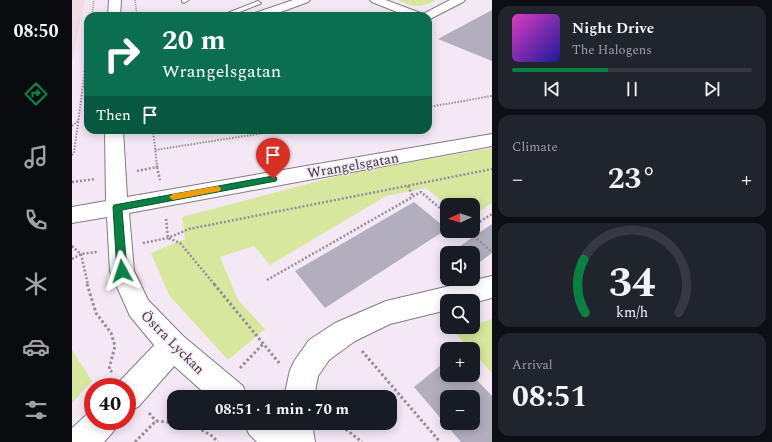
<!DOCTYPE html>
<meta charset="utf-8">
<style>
:root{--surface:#171b24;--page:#20242c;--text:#f1f3f6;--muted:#9ea1a6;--line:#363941;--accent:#0b8043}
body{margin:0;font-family:Spectral,serif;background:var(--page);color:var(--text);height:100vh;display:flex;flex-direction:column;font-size:15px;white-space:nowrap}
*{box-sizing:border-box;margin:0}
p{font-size:13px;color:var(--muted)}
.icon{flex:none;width:22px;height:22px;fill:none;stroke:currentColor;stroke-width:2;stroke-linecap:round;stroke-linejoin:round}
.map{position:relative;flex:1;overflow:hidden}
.drawer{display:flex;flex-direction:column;gap:6px;padding:6px;background:#0d0f14;width:280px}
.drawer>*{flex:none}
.banner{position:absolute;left:12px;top:12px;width:348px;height:122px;border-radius:12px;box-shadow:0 2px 10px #0003;background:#0b6e4f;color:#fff;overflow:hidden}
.needle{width:26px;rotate:267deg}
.fabs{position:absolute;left:368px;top:198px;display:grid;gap:8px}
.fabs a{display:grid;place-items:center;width:40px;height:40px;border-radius:8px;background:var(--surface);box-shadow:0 2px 10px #0003;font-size:20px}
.speed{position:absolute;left:12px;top:378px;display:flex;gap:8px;font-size:20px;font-weight:700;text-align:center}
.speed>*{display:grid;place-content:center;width:52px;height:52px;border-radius:50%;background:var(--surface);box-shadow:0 2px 10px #0003;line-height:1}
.speed .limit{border:6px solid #d22;background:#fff;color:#111}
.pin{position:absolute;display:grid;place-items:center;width:34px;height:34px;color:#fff;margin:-41px -17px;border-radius:50% 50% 50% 0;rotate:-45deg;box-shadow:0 0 4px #0007}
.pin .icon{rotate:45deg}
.me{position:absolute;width:44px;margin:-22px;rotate:355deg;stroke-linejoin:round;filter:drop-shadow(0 0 3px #0008)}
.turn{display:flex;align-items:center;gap:14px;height:84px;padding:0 12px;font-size:18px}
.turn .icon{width:52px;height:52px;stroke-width:2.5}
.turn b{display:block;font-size:28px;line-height:34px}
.then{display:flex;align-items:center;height:38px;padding:0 12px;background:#0003;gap:8px;font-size:15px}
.big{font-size:30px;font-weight:700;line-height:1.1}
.drawer .widget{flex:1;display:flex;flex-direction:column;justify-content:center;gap:6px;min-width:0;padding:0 14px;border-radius:12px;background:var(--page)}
.drawer .dial{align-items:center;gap:0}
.dial svg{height:104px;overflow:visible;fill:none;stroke:var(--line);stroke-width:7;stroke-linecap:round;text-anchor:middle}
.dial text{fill:var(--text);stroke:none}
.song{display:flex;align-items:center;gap:12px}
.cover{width:48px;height:48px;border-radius:6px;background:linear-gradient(135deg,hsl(310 70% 55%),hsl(240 70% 35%))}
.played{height:4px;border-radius:2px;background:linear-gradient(90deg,var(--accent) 40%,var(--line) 40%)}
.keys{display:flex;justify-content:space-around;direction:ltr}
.heat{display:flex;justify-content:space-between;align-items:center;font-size:22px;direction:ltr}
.trip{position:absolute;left:95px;top:390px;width:230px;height:40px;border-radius:12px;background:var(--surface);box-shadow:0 2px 10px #0003;font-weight:700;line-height:40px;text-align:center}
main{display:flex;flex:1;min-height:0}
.tabs{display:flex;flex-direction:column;width:72px;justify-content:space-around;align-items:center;background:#090b0e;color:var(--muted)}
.tabs .icon{width:28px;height:28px}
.tabs .current{color:var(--accent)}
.tabs b{font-size:18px;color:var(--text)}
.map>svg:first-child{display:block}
.education{fill:#f4dae3}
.green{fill:#d8e79e}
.building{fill:#b2aebd;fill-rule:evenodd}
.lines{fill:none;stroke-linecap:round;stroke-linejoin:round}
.lane-casing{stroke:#837984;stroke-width:2}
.street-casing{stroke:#837984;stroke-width:2}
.secondary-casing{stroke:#837984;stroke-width:2}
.path-far3{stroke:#958d96;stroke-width:1.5;stroke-dasharray:1 1;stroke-linecap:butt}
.path-far2{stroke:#958d96;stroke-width:2;stroke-dasharray:1.5 1.5;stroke-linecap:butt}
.path-far1{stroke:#958d96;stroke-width:2.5;stroke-dasharray:2 2;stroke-linecap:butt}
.path{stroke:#958d96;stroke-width:3;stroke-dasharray:2.5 2.5;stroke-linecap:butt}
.lane{fill:#fff;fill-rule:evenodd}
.street{fill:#fff;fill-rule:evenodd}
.secondary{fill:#fff;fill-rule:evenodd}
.route{fill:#0b8043;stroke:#07532c}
.slow{fill:#f59e0b}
.labels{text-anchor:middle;stroke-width:3;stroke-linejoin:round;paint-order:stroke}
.street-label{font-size:14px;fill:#383338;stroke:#f3e8f4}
</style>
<main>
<nav class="tabs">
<b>08:50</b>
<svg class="icon current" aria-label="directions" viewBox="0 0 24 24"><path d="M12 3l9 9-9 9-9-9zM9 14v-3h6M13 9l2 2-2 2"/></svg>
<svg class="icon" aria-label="music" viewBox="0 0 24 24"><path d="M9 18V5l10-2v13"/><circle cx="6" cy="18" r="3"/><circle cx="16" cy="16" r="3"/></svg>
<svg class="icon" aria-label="phone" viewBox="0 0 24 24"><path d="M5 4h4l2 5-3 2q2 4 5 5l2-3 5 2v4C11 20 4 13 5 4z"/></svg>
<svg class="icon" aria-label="climate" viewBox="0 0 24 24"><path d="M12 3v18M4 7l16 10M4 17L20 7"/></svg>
<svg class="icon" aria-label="car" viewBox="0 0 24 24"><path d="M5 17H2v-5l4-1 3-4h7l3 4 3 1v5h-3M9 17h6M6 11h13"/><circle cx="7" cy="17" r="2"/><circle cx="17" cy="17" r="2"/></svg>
<svg class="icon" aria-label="filters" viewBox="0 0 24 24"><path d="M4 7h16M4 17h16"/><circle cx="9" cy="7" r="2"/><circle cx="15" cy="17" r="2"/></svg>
</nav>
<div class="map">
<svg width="420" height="442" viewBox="0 0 420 442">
<rect width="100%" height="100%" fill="#f3e8f4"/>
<path class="education" d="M0,0h13l-13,62z"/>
<path class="green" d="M325,0h39c-18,9 -21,7 -39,0z
M420,148v55l-19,13v-11h-26l-21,-17 -40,8 -116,69 -16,-19 -34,11 18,43 27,29 -37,31 -59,-65 -18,-42 34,-14 -3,-22 167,-44z
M420,319v54l-19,-21v-3h-3l-17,-18 12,-4h8v-2z
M0,350l20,31 -20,22z"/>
<path class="building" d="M420,10v51l-54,-22z
M342,202l33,27 -122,79 -30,-37z
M420,224v29l-12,9 -7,-6v-3h-4l-9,-7z
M375,360v15h25l20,21v46h-31l-47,-55zM375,397h26v26h-26z"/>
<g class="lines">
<defs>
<path id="lane" d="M110,0h7l-5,3 -2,-1z
M186,1l3,2 -1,1 -31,12h-9z"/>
<path id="street" d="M221,0h17l-2,2 -38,14h-17l2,-3z
M298,0h16l37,14 27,-14h15l-2,2 -35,18v-4h-21l-35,-14z
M420,276v22l-19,5v-2h-26v9l-57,14 -35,17 -26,19 -11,16 -4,21h-30l6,-27 5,-10 14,-20 26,-17 51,-22z
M101,332l10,4 4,10 -4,10 -45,51 -11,4v-24h-11v-2l47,-49z
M21,409v12h25l-5,11 -9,10h-32v-14z
M208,423h32l3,19h-32z"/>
<path id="secondary" d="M37,0h12l-1,16h-12z
M33,130h18l4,67 365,-63v12l-363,67 5,58 14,29 35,36 60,50 4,11h-38l-46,-41 -33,-40 -20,-45 -3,-54 -35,6v-16l34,-6z
M172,423h39l9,7 4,12h-39l-8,-8z"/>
</defs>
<use href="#lane" class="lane-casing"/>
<use href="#street" class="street-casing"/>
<use href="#secondary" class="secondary-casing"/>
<path class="path-far3" d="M63,0l2,16
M20,16l2,-16
M12,72l4,-28"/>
<path class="path-far2" d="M356,107l64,-11
M0,126l6,-5
M81,130l4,35
M83,150l128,-20
M0,155l2,-2 11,-82"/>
<path class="path-far1" d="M85,167l3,13
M65,171l20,-4v-3
M0,182l23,-3
M336,186l5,11
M94,219l2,19 12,5 35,42
M401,226l19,-12
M396,231l24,21
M71,243l25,-5 21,-9 303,-60
M0,246l9,8 7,31
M0,259l9,-5 16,-2
M195,280l154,-88 26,22"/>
<path class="path" d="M15,284l9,29 15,20 4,13 -6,23 3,3
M142,284l66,80
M290,351l78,91
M168,368l23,-24
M77,413l7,8
M266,423l24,19
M121,425l19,11 6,6
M63,442l21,-21 37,4 2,-2"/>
<use href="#lane" class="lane"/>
<use href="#street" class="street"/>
<use href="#secondary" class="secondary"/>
</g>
<path class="route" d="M201,176l3,1 1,2 -1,2 -154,29 5,61 -2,3 -3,1 -4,-1 -1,-3 -4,-64 1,-2z"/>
<path class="slow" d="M145,186l3,1 1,2 -1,2 -47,9 -4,-3 4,-3z"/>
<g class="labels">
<g class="street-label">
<text transform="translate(281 165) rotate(-10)" y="5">Wrangelsgatan</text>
<text transform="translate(101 342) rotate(45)" y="5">Östra Lyckan</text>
</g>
</g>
</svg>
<div class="fabs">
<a><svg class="needle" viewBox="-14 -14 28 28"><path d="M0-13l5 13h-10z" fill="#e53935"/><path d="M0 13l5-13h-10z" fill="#9ea1a6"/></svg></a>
<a><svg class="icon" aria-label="sound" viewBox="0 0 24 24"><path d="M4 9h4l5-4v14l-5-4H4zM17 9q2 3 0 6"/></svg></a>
<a><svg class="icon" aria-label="search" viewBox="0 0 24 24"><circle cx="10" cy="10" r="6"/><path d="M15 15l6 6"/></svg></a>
<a>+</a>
<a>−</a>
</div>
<div class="speed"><div class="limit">40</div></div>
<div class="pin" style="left:201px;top:179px;background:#d93025"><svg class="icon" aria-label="arrive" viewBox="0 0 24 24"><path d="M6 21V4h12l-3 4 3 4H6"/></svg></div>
<svg class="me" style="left:50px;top:271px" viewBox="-20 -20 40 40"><path d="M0-17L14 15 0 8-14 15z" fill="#0b8043" stroke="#fff" stroke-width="4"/></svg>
<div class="trip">08:51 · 1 min · 70 m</div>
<div class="banner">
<div class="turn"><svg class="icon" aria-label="right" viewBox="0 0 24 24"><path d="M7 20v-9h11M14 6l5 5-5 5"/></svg><div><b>20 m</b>Wrangelsgatan</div></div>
<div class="then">Then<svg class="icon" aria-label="arrive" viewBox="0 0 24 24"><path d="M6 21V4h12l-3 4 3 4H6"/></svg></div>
</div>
</div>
<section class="drawer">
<div class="widget">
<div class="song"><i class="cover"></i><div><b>Night Drive</b><p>The Halogens</p></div></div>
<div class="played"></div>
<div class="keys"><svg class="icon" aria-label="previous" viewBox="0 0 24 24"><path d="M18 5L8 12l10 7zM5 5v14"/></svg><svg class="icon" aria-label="pause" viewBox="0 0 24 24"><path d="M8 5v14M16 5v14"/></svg><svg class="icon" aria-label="next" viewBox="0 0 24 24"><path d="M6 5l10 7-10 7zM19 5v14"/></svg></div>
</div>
<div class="widget"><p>Climate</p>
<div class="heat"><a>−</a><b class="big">23°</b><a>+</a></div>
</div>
<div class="widget dial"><svg viewBox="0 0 100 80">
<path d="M14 69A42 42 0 1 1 86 69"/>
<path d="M14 69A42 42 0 0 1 13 28" stroke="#0b8043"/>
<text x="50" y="56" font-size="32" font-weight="700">34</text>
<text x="50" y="72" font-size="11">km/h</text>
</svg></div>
<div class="widget"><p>Arrival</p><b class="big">08:51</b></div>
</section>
</main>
